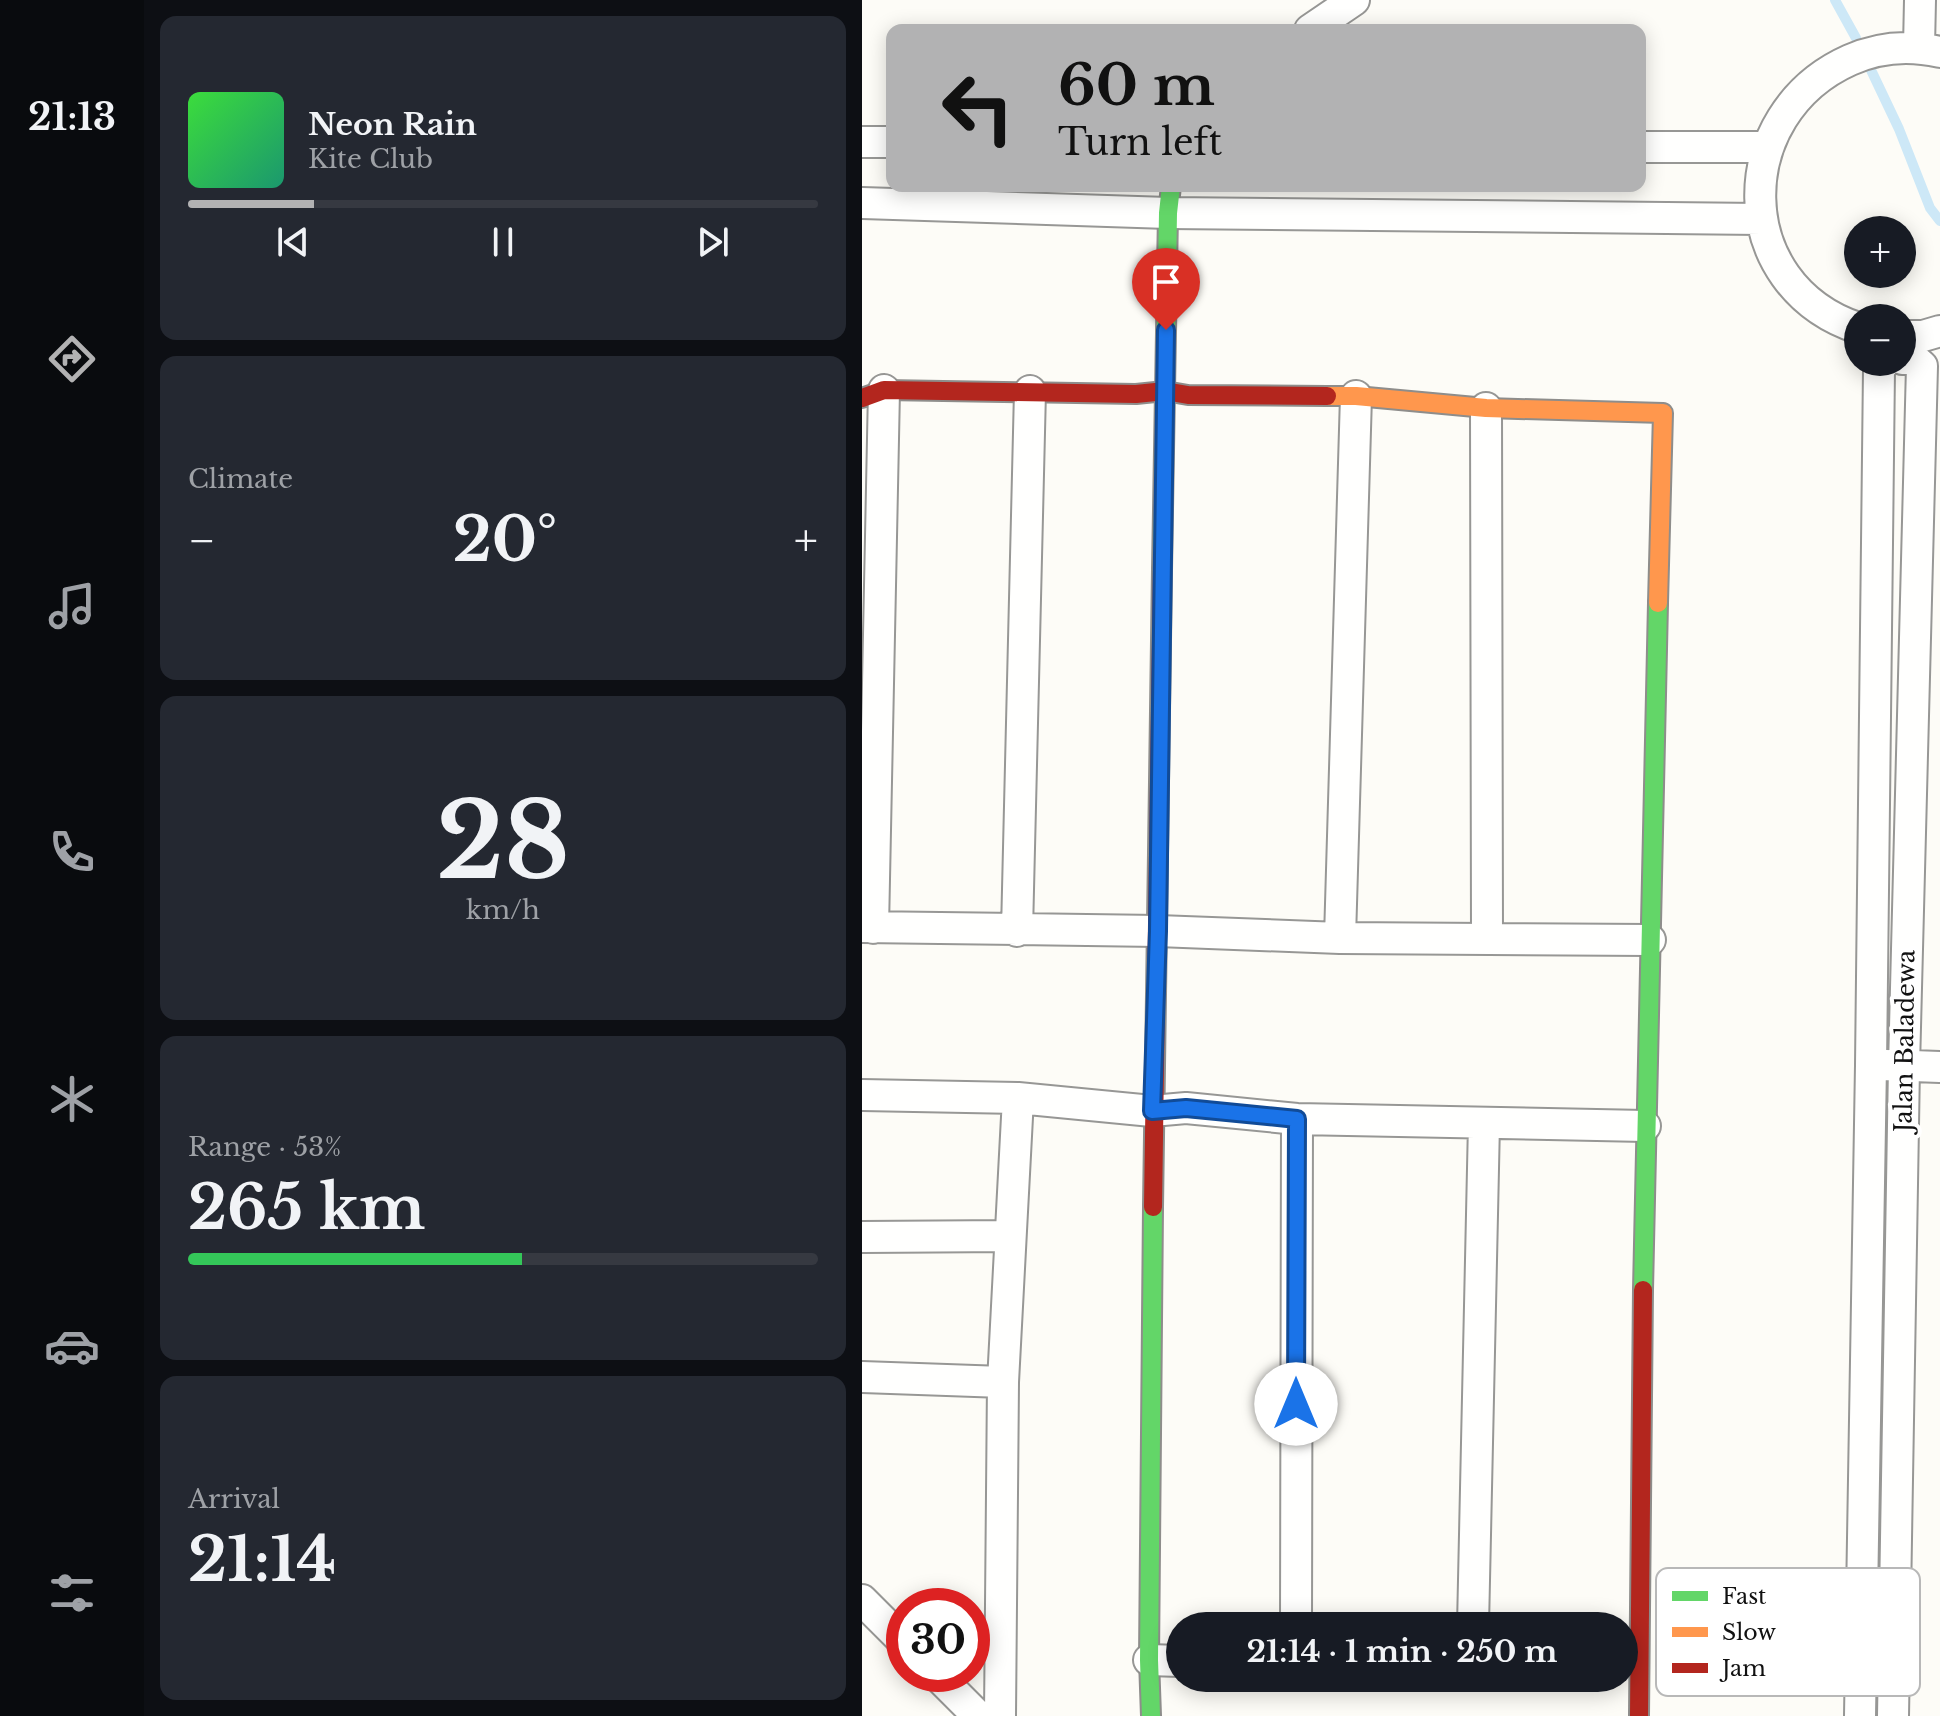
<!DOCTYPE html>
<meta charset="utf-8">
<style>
:root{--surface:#171b24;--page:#242831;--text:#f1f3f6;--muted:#9ea1a6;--line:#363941;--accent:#b2b2b3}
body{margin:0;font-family:"Libre Baskerville",serif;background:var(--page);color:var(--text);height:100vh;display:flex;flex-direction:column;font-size:30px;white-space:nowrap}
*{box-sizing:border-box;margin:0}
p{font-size:26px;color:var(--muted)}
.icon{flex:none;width:44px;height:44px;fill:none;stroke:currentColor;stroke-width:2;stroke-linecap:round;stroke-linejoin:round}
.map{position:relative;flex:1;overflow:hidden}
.sheet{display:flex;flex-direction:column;gap:16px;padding:16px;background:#0d0f14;width:718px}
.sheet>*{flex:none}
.banner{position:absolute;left:24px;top:24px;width:760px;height:168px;border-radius:16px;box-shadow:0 4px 20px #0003;background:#b2b2b3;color:#111;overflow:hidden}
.controls{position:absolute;left:982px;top:216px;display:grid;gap:16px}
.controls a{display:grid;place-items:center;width:72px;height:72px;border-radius:50%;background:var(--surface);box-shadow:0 4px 20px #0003;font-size:40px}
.speed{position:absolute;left:24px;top:1588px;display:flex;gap:16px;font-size:40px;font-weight:700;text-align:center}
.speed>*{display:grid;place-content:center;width:104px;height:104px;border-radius:50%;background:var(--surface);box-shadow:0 4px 20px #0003;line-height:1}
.speed .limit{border:12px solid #d22;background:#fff;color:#111}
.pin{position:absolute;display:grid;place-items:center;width:68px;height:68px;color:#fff;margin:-82px -34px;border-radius:50% 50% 50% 0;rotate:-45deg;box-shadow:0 0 8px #0007}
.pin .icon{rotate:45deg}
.me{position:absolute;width:88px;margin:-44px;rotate:0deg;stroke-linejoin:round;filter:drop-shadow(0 0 6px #0008)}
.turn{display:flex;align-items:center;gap:28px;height:168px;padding:0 40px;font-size:36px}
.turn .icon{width:104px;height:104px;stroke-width:2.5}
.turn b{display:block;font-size:56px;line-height:68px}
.big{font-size:60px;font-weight:800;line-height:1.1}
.sheet .widget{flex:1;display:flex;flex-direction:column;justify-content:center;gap:12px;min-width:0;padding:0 28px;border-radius:16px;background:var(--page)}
.sheet .dial{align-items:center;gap:0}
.dial b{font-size:104px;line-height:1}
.song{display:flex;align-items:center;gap:24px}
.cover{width:96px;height:96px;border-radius:12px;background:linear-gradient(135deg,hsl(120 70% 55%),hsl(160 70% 35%))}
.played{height:8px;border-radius:4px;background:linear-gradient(90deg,var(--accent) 20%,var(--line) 20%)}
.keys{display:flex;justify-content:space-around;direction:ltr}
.heat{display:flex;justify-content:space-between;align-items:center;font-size:44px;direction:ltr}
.charge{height:12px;border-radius:6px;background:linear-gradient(90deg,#34c759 53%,var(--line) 0)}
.trip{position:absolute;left:304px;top:1612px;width:472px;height:80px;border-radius:40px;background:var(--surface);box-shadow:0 4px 20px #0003;font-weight:800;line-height:80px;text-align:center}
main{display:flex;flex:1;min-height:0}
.menu{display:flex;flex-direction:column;width:144px;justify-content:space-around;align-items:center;background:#090b0e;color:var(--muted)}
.menu .icon{width:56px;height:56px}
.menu .active{color:var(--accent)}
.menu b{font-size:36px;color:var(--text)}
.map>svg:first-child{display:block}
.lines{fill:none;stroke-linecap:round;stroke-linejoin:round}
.stream{stroke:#cde8f7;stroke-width:10}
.street-casing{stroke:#979795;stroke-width:34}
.fast-casing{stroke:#8e8d8b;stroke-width:22}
.slow-casing{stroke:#8e8d8b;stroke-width:22}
.jam-casing{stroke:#8e8d8b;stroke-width:22}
.street{stroke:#fffffe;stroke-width:30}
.fast{stroke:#63d668;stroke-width:18}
.slow{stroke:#ff974d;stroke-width:18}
.jam{stroke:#b3261e;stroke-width:18}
.route-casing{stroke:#114b97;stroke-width:20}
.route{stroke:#1a73e8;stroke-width:14}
.labels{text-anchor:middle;stroke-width:8;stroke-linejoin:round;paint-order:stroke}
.street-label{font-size:24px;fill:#111;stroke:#fff}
.key{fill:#fff;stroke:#b8b8b8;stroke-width:2}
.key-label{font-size:22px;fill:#111}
</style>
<main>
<nav class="menu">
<b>21:13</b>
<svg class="icon active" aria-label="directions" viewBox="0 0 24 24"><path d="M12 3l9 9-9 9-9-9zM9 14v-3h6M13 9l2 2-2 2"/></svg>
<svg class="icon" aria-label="music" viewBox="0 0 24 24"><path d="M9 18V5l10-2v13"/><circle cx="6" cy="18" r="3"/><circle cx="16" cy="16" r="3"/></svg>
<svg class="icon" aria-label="phone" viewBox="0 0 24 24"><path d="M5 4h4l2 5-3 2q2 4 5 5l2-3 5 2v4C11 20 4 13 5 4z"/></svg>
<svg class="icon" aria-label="climate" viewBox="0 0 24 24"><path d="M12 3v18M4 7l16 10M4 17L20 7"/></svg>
<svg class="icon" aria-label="car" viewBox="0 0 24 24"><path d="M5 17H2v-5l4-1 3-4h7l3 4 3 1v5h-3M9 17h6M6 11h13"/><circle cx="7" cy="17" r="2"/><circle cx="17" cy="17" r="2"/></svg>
<svg class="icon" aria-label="filters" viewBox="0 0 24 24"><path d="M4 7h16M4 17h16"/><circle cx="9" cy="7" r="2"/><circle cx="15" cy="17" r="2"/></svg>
</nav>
<section class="sheet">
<div class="widget">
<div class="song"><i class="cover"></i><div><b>Neon Rain</b><p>Kite Club</p></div></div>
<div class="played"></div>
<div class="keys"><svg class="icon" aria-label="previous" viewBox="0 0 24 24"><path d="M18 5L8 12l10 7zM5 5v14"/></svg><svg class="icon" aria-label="pause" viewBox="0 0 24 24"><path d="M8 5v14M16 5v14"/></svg><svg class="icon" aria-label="next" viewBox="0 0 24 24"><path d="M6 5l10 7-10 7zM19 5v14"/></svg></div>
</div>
<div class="widget"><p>Climate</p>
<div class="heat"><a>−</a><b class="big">20°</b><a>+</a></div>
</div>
<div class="widget dial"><b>28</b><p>km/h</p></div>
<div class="widget"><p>Range · 53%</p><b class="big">265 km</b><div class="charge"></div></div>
<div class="widget"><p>Arrival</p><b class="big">21:14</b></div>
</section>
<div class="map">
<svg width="1078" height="1716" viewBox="0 0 1078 1716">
<rect width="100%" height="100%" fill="#fdfcf7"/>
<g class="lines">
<path class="stream" d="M973,0l21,38
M1009,70l28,59 31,79 10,13"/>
<defs>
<path id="street" d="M448,30l44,-30
M1057,47l1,-47
M0,142h30
M778,147h127
M0,203l306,10 593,6
M996,328c-129,-43 -129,-214 -8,-268 29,-13 60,-15 90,-8
M1040,336h21l17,-5
M624,408l1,529
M0,927l296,4 182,7 310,2
M11,928l11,-538
M155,931l13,-540
M478,938l16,-542
M1024,1065l54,2
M0,1095l156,3 134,13 34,-3 111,11 348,7
M0,1237l148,-1
M0,1377l141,5
M0,1600l42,42
M434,1626l1,-507
M611,1626l11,-503
M287,1660l31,1
M74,1674l42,42
M138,1716l3,-334 15,-284
M998,1716l11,-651 8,-696 6,-7
M1031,1716l11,-650 18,-700 -8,-7h-12"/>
<path id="fast" d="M300,570l6,-357 3,-27
M781,1290l15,-687
M289,1716l-2,-56 4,-453"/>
<path id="slow" d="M465,396h29l130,12 177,5 -5,190"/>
<path id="jam" d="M0,398l22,-8 252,4 29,-3 23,4 139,1
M291,1207l9,-637
M777,1716l4,-426"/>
</defs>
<use href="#street" class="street-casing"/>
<use href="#fast" class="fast-casing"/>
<use href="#slow" class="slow-casing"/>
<use href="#jam" class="jam-casing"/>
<use href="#street" class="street"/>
<use href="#fast" class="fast"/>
<use href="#slow" class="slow"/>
<use href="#jam" class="jam"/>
</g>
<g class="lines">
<defs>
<path id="route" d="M304,330l-8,601 -6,180 34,-3 111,11 -1,285"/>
</defs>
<use href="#route" class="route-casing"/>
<use href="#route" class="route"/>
</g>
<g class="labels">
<g class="street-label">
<text transform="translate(1043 1041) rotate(-89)" y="8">Jalan Baladewa</text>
</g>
</g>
<rect x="794" y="1568" width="264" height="128" rx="12" class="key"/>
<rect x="810" y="1591" width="36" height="10" fill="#63d668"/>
<rect x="810" y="1627" width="36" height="10" fill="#ff974d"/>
<rect x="810" y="1663" width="36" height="10" fill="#b3261e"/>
<g class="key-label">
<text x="860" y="1604">Fast</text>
<text x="860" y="1640">Slow</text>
<text x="860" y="1676">Jam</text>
</g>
</svg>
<div class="controls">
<a>+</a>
<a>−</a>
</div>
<div class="speed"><div class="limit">30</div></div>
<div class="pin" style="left:304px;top:330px;background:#d93025"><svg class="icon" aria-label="arrive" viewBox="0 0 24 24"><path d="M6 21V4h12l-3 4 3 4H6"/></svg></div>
<svg class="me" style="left:434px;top:1404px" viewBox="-20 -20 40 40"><circle r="19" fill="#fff"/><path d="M0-13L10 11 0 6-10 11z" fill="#1a73e8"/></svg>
<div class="trip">21:14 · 1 min · 250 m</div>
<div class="banner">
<div class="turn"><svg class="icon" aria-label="left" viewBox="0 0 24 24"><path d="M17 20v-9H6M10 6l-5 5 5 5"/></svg><div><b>60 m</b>Turn left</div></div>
</div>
</div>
</main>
